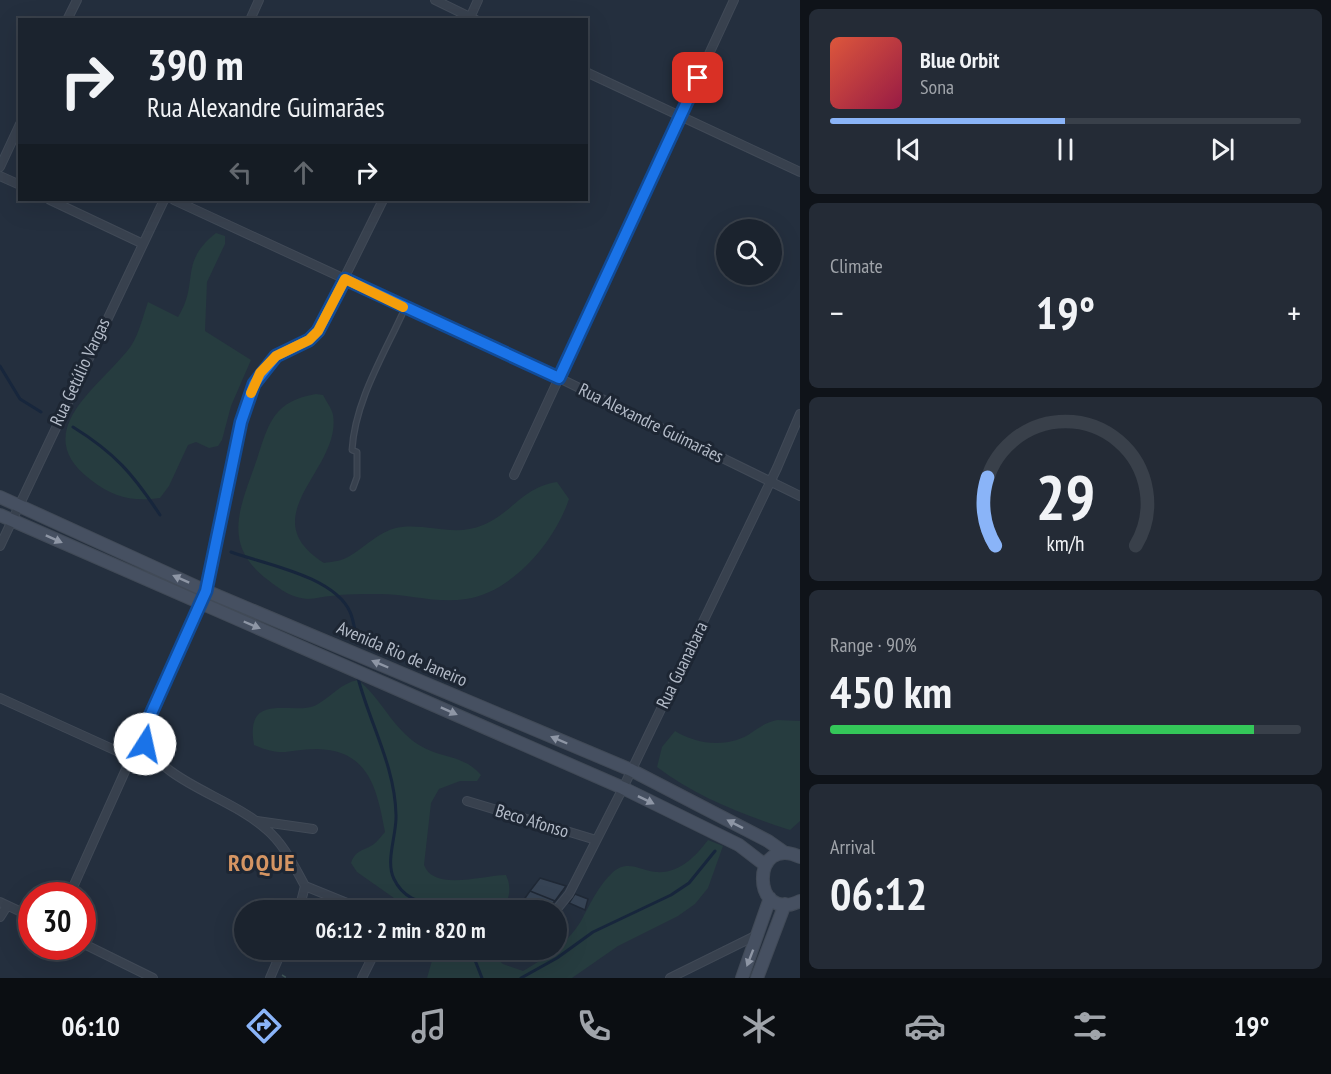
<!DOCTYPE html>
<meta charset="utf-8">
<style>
:root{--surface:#1b232e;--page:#242b36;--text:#f1f3f6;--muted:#a0a4aa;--line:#39404a;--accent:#8ab4f8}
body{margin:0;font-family:"PT Sans Narrow",sans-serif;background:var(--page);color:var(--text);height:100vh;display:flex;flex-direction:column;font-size:22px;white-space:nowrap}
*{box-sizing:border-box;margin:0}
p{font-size:20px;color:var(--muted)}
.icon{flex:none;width:33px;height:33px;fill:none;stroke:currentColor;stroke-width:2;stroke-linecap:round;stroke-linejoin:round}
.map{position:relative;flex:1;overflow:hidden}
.panel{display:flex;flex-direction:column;gap:9px;padding:9px;background:#0f1319;width:531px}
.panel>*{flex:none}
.banner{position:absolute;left:18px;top:18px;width:570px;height:183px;border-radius:0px;box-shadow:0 6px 24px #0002,0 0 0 2px var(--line);background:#1b232e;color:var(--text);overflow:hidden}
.tools{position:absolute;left:716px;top:219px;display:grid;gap:12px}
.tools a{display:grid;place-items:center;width:66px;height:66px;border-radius:50%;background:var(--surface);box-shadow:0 6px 24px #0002,0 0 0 2px var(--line);font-size:30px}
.speed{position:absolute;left:18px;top:882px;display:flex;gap:12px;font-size:30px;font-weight:700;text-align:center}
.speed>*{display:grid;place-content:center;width:78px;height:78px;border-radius:50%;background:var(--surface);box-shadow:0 6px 24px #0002,0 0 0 2px var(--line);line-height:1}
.speed .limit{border:9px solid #d22;background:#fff;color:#111}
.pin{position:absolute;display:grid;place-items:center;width:51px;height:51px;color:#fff;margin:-26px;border-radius:12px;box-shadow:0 3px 9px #0006}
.me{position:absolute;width:66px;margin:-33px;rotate:10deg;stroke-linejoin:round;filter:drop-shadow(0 0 4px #0008)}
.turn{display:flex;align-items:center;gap:21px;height:126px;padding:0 30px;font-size:27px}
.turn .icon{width:78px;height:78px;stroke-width:2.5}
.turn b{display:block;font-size:42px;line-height:51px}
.lanes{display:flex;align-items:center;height:57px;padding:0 30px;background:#0003;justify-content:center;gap:30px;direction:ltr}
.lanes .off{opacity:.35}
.big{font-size:45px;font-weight:700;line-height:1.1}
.panel .tile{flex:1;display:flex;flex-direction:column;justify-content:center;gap:9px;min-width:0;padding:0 21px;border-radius:9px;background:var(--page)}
.panel .dial{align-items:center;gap:0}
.dial svg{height:156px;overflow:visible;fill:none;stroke:var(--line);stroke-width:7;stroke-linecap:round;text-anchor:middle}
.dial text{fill:var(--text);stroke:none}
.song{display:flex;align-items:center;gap:18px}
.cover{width:72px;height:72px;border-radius:9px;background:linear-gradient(135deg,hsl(10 70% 55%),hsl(340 70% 35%))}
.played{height:6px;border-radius:3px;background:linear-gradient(90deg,var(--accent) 50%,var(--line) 50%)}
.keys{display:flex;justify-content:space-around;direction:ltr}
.heat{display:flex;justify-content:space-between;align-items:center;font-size:33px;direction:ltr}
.charge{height:9px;border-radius:4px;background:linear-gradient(90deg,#34c759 90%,var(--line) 0)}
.trip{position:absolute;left:234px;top:900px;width:333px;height:60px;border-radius:30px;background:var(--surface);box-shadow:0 6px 24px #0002,0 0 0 2px var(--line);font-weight:700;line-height:60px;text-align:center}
.tabs{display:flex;height:96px;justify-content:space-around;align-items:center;background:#0b0e12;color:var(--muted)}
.tabs .icon{width:42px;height:42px}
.tabs .selected{color:var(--accent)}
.tabs b{font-size:27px;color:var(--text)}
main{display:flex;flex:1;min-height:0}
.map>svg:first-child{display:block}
.green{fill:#263c3f}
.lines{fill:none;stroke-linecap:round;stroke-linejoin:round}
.stream{stroke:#17263c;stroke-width:3}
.building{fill:#364354;stroke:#1f2835;stroke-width:1.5}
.service-casing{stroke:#414a57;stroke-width:7}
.minor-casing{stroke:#414a57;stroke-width:10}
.secondary-casing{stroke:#414a57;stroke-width:14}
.path{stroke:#3f5557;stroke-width:1.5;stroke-dasharray:4.5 4.5;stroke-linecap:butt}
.service{stroke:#38414e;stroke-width:4.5}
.minor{stroke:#38414e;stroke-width:8}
.secondary{stroke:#465061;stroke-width:12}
.oneway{fill:#8e96a5}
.route-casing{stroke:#114b97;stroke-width:15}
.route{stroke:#1a73e8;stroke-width:10}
.slow{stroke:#f59e0b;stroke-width:10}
.labels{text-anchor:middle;stroke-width:6;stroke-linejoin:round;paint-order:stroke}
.street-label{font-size:18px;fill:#b4bcc9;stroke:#1d2633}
.district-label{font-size:24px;font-weight:bold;letter-spacing:1.5px;fill:#d59563;stroke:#1d2633}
</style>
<main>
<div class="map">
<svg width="800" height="978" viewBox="0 0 800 978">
<rect width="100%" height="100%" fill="#242f3e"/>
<path class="green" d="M216,233l9,3v8l-18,38 -2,49 46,29 -20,46 -9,34 -4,6 -9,2 -13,-6 -8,3 -19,41 -9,12c-28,4 -47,-1 -69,-18 -65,-49 11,-94 40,-134 8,-12 12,-30 17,-44l30,15c22,-35 0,-54 38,-84z
M316,394l7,1c3,6 9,14 10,20 9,54 -83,101 -9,148 7,-1 16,-2 22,-5 18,-9 34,-29 56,-31 28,-3 53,10 81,-2 31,-13 38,-37 74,-43l12,17c-14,42 -56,93 -103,100 -30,5 -60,-6 -90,-5 -15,0 -30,0 -45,2 -7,0 -15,3 -23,3 -16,-1 -27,-9 -40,-19 -48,-36 -27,-74 -11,-121 12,-37 17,-58 59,-65z
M358,680c24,19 34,48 61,65 22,14 44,9 62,30l-4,6h-17l-21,8 -8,14 -7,62c10,27 59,10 82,10 6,13 4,24 -5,35h-90l-54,-38 -6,-9c5,-14 13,-12 23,-19 4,-3 8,-9 11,-12 -8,-43 -16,-82 -68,-83 -29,0 -33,9 -63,-4 -10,-57 42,-27 64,-41 14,-8 23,-21 40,-24z
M777,720l23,1v100l-10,9c-46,-15 -94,-33 -133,-63l5,-20 13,-16c21,13 50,17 73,4 11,-7 16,-12 29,-15z
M708,840l15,6 -15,42 -13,16 -17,12 -60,30 -46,32h-145l8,-28h51l17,14 20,7c21,-12 45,-28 58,-50 9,-17 17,-35 32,-49 15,-13 28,-1 43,0 23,2 40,-16 52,-32z"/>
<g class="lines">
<path class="stream" d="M0,366l20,33 21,13
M73,427c42,26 60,47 87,88
M231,552c33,12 103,24 119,60 3,6 4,15 6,22
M358,678c12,46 37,88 38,137 1,19 -11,46 -2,64 12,25 34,23 57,31
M471,950l11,28
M521,978l36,-20 36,-26 78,-37 18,-12 26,-32"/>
</g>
<path class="building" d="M540,878l26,8 -11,15 -25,-10z
M530,891l25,10 -10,9h-5l-17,-9z
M575,894l13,5 -3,11 -16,-7z
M523,901l17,9h-23z
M516,950h17l3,2 -13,7z"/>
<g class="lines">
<defs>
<path id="service" d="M353,488l4,-11v-25l-5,-2c3,-50 33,-97 53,-142"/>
<path id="minor" d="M435,0l41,20
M67,20l10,-20
M250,20l9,-20
M469,20l9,-20
M586,72l214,100
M0,167l20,-43
M0,176l20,9
M50,200l91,43
M174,200l385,178 241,118
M514,475l220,-475
M0,546l164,-346
M0,698l130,59
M141,736c20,47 87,59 125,93 18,15 28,37 39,57
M467,801l129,39
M257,821l56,8
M305,886l59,24
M69,896l137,-305 35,-169 13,-38 22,-28 33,-16 9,-9 65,-131
M0,902l32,15
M299,910l6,-24
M556,910l13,-16 54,-106 154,-320 23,-54
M0,917l7,-11
M82,943l71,35
M511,950h1
M270,978l12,-28
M362,978l14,-28
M670,978l89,-44"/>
<path id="secondary" d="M0,497l206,94 425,179 137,71 17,12
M0,515l623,273 116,57 26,20
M800,857c-50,-24 -49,68 0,44
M742,978l28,-80
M757,978l28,-74"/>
</defs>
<use href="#service" class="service-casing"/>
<use href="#minor" class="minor-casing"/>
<use href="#secondary" class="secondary-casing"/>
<path class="path" d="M282,975l5,3"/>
<use href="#service" class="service"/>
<use href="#minor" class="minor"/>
<use href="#secondary" class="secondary"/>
</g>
<defs><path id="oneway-solid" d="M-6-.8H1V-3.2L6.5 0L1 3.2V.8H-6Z" transform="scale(1.5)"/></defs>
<g class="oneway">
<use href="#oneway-solid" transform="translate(54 539) rotate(24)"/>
<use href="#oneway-solid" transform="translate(181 579) rotate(-156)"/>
<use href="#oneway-solid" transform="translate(252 625) rotate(23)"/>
<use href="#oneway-solid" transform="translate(380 664) rotate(-157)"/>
<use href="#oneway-solid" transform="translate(449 711) rotate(24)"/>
<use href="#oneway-solid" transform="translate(559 740) rotate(-157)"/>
<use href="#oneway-solid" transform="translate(646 800) rotate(26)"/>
<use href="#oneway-solid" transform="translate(735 824) rotate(-153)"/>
<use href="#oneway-solid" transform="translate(750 958) rotate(111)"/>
</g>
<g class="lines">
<defs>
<path id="route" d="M145,744l-4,-8 65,-145 35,-169 13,-38 22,-28 33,-16 9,-9 27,-52 214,99 139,-300"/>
</defs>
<use href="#route" class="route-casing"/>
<use href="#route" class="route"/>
<path class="slow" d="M251,393l9,-20 16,-17 33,-16 9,-9 27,-52 58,28"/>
</g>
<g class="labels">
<g class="street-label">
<text transform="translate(80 372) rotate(-65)" y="6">Rua Getúlio Vargas</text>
<text transform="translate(651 423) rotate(26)" y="6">Rua Alexandre Guimarães</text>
<text transform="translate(402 654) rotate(23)" y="6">Avenida Rio de Janeiro</text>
<text transform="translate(682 665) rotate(-64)" y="6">Rua Guanabara</text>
<text transform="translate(532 821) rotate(17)" y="6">Beco Afonso</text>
</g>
<g class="district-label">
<text x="262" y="871">ROQUE</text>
</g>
</g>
</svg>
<div class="tools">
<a><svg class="icon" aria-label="search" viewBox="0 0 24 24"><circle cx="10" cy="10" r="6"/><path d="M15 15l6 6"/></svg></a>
</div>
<div class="speed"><div class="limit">30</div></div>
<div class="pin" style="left:698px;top:78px;background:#d93025"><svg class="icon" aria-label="arrive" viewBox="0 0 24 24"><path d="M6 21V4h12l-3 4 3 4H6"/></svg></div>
<svg class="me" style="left:145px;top:744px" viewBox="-20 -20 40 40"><circle r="19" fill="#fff"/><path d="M0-13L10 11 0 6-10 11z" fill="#1a73e8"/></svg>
<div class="trip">06:12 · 2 min · 820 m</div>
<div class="banner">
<div class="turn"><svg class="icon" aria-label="right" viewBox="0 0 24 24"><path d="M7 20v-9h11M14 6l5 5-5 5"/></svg><div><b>390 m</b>Rua Alexandre Guimarães</div></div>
<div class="lanes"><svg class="icon off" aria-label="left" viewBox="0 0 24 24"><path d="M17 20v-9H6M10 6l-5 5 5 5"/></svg><svg class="icon off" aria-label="ahead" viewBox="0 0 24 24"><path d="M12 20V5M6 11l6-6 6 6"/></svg><svg class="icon" aria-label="right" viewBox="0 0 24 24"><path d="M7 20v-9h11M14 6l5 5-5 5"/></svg></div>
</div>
</div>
<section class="panel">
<div class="tile">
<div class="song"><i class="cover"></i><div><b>Blue Orbit</b><p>Sona</p></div></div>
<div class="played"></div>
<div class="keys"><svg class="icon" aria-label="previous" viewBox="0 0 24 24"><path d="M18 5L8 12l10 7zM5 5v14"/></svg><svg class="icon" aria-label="pause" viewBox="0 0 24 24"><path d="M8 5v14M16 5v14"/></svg><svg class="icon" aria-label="next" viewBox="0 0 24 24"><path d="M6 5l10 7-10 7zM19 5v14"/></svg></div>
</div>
<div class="tile"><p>Climate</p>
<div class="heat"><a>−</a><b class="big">19°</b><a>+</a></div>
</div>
<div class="tile dial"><svg viewBox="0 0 100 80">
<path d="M14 69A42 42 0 1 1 86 69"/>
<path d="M14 69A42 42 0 0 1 10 34" stroke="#8ab4f8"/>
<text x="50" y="56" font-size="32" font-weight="700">29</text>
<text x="50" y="72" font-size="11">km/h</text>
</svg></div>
<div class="tile"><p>Range · 90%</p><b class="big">450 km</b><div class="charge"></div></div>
<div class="tile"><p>Arrival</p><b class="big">06:12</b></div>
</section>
</main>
<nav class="tabs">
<b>06:10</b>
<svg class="icon selected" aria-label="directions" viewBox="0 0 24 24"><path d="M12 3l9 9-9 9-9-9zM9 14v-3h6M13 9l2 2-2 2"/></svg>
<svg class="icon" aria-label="music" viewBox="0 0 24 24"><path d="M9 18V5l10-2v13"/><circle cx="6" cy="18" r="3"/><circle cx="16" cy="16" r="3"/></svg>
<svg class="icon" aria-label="phone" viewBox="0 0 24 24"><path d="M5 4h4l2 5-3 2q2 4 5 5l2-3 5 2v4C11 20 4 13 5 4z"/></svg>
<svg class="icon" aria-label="climate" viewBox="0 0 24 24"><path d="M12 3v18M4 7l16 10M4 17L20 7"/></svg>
<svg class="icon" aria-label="car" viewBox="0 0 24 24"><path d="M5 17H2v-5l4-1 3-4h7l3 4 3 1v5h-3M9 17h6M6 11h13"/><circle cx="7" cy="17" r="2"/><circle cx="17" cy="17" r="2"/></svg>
<svg class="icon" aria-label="filters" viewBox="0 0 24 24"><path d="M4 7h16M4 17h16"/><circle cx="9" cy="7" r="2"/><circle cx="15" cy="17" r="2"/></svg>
<b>19°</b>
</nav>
